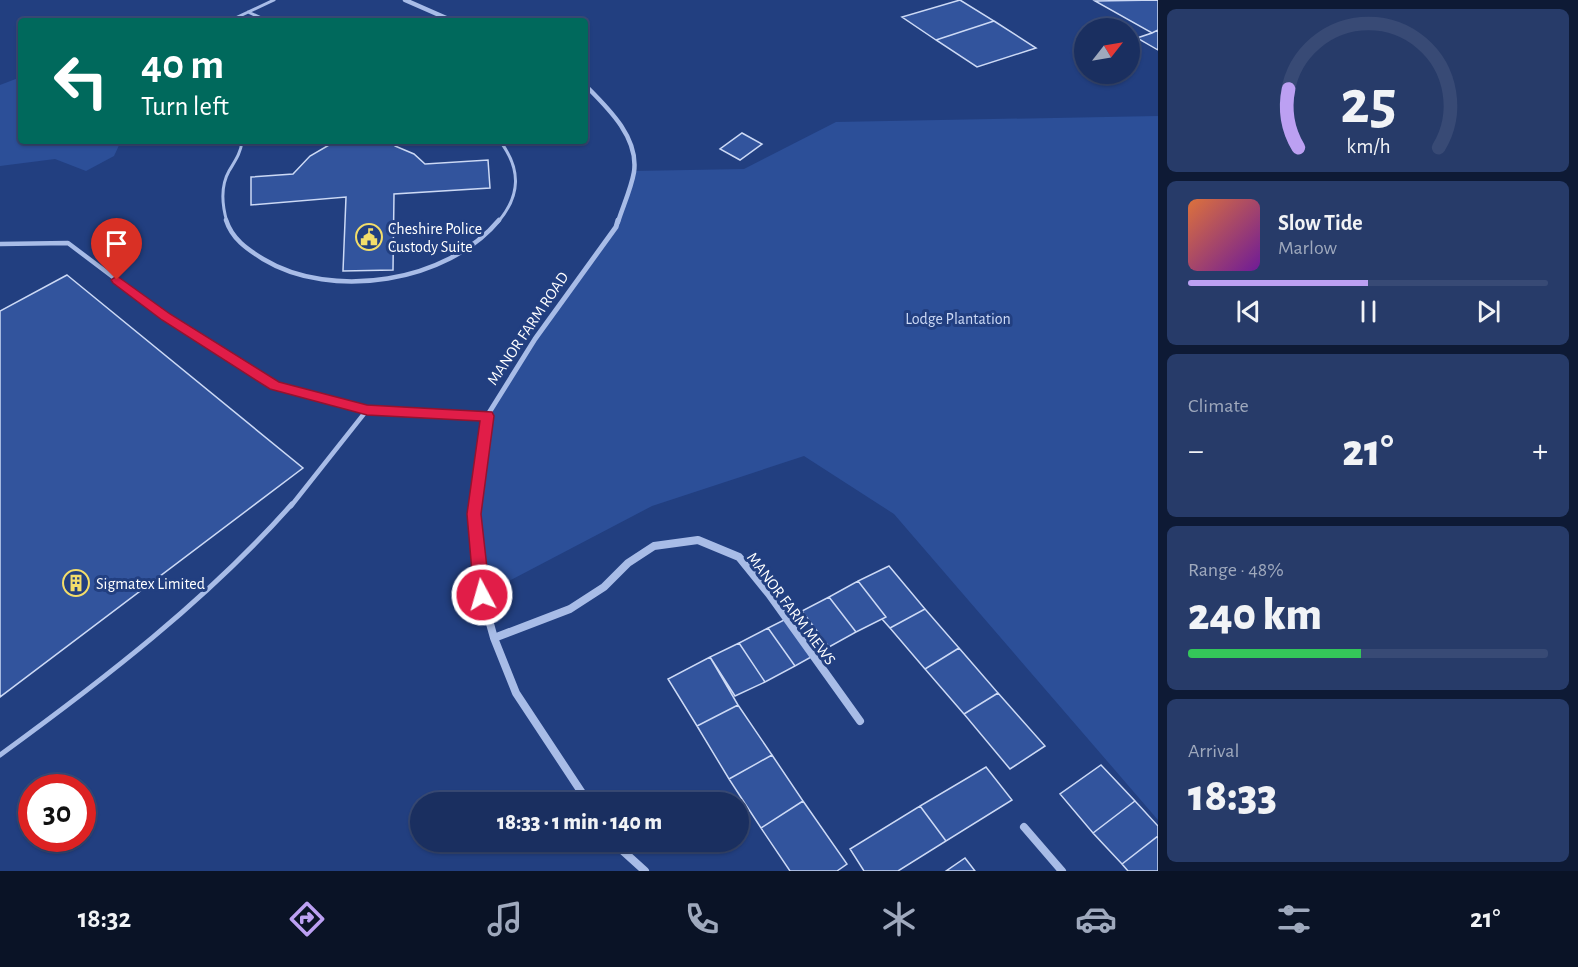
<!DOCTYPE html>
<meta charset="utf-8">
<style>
:root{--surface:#1a2f60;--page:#273b69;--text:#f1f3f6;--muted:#9fa9bd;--line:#384a75;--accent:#bca0f2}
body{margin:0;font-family:"Alegreya Sans",sans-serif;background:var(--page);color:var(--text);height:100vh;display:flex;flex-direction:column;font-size:22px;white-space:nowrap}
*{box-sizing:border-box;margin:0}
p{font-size:20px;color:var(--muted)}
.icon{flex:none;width:33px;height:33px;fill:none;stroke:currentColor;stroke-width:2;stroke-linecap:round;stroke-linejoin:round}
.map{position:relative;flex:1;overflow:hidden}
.side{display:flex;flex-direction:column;gap:9px;padding:9px;background:#0e1a35;width:420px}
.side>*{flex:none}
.guide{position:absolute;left:18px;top:18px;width:570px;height:126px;border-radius:6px;box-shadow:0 2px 4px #0004,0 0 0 2px var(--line);background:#00695c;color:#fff;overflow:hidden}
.needle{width:39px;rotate:59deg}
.controls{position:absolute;left:1074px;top:18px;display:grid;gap:12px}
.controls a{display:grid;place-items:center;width:66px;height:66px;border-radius:50%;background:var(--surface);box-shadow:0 2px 4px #0004,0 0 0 2px var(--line);font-size:30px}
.speed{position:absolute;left:18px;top:774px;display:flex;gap:12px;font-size:30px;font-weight:700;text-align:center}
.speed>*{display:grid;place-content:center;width:78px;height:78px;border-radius:50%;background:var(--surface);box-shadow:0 2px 4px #0004,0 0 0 2px var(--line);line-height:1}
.speed .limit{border:9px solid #d22;background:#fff;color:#111}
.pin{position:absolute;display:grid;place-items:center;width:51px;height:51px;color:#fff;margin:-62px -26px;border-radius:50% 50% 50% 0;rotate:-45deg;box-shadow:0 0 6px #0007}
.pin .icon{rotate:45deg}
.me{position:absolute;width:66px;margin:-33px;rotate:354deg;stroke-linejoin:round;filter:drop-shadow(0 0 4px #0008)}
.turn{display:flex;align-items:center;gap:21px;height:126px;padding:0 24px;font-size:27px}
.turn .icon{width:78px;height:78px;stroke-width:2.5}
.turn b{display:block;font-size:42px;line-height:51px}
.big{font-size:45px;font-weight:800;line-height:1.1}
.side .widget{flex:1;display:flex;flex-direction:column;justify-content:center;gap:9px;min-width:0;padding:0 21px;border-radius:9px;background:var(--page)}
.side .dial{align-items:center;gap:0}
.dial svg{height:156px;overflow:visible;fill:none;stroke:var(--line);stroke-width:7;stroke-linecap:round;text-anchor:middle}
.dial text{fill:var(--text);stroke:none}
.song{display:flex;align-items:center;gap:18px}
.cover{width:72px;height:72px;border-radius:9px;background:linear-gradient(135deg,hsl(20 70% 55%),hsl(280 70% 35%))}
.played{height:6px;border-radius:3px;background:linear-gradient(90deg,var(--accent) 50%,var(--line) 50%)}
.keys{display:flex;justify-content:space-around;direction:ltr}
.heat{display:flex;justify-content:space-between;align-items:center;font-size:33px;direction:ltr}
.charge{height:9px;border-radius:4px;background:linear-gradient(90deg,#34c759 48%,var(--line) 0)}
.trip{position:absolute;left:410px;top:792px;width:339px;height:60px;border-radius:30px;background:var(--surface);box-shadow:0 2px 4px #0004,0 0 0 2px var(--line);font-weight:800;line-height:60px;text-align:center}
.tabs{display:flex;height:96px;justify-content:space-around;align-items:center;background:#0a1326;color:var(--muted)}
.tabs .icon{width:42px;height:42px}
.tabs .active{color:var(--accent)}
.tabs b{font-size:27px;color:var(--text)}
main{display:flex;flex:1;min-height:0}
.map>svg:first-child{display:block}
.green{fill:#2c4f98}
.building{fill:#32549d;stroke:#ccd9f5;stroke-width:1.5}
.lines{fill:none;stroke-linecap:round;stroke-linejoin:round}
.lane-far2{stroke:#a8bce7;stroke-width:3}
.lane-far1{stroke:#a8bce7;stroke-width:4.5}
.lane{stroke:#a8bce7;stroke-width:5}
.street-far2{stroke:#a8bce7;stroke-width:4.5}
.street-far1{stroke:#a8bce7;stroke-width:5}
.street{stroke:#a8bce7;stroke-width:8}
.route{fill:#e11d48;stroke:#92132f;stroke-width:1.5}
.labels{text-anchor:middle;stroke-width:6;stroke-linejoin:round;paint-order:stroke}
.poi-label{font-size:16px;fill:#fff;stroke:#223f80;text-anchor:start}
.park-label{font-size:16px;fill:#ccd9f5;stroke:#223f80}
.street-label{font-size:16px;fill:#fff;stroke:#223f80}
</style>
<main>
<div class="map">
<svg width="1158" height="871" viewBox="0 0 1158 871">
<rect width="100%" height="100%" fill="#223f80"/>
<path class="green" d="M21,77v64h100l-7,15 -28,15 -31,-12 -55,7v-81z
M1158,116v704l-264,-306 -90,-58 -152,50 -170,89 -8,-81 13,-98 48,-77 81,-112 18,-56 110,-2 92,-47z"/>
<path class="building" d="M960,0l34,21 -58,19 -34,-23z
M1158,0v30l-6,3 -57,-32z
M994,21l42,27 -59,19 -41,-27z
M1158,30v20l-21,-12 15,-5z
M742,133l20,11 -22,16 -20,-11z
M344,141h51v5l19,8 11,10 63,-4 2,28 -96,6 -1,76 -50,1 3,-74 -95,8v-28l42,-3 17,-18 19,-11z
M67,275l236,193 -303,229v-386z
M889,566l36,43 -35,19 -8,-9 4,-2 -28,-36z
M858,581l28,36 -30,15 -27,-35z
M829,597l27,35 -27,15 -27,-36z
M925,609l34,39 -34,21 -35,-41z
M802,611l27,36 -34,19 -27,-38z
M768,628l27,38 -30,16 -26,-39z
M739,643l26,39 -30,14 -25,-39z
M959,648l39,45 -34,21 -39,-45z
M710,657l28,48 -41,21 -29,-47z
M998,693l47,53 -35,23 -46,-55z
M738,705l34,50 -43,24 -32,-53z
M772,755l31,46 -42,27 -32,-49z
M1101,765l34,36 -42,32 -33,-39z
M986,767l26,33 -66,41 -26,-35z
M803,801l44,63 -10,7h-47l-29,-43z
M1135,801l23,25v10l-36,28 -29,-31z
M920,806l26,35 -48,30h-34l-14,-22z
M1158,836v35h-30l-6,-7z
M965,858l10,13h-29z"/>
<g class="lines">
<path class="lane-far2" d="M248,12l20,9
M229,21l45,-21
M227,222c-5,-17 -7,-35 2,-51 6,-10 12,-18 13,-30
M498,222c23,-27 23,-53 2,-81"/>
<path class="lane-far1" d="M226,220c6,19 21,29 37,39 69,42 185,23 236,-39
M0,244l68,-1 98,74 109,68 92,25 120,6
M291,506l76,-96"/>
<path class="lane" d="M0,755c103,-75 207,-155 292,-251"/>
<path class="street-far2" d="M405,0l48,21
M585,85c22,22 54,52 49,87 -3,17 -11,34 -16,50"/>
<path class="street-far1" d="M475,506l12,-90 48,-77 81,-112 2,-7"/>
<path class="street" d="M475,504l7,91 12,43 22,55 72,109
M494,638l76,-29 34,-22 24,-24 26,-17 44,-6 41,17 30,37 91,127
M1024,827l38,44
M613,842l32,29"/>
</g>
<path class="route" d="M117,276l53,38 109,68 88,23 125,7 2,4 -13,98 9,81 -3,5h-11l-2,-5 -7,-81 13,-93 -113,-6 -97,-26 -108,-69 -49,-37 -2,-3z"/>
<defs>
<symbol id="civic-ring" viewBox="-11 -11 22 22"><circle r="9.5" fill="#223f80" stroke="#f3dd6a" stroke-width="1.5"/><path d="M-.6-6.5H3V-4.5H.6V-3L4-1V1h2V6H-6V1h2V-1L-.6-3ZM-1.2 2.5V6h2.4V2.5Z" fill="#f3dd6a"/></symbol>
<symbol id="building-ring" viewBox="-11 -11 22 22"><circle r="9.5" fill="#223f80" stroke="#f3dd6a" stroke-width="1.5"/><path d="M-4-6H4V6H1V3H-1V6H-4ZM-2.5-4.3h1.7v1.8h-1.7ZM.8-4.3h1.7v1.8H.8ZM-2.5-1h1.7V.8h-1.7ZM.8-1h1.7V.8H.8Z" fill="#f3dd6a"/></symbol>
</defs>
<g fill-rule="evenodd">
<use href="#civic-ring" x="354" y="222" width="30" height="30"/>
<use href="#building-ring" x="61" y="568" width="30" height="30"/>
</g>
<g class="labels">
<g class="poi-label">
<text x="388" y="234">Cheshire Police<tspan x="388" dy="18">Custody Suite</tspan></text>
<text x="96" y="589">Sigmatex Limited</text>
</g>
<g class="park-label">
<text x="958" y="324">Lodge Plantation</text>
</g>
<g class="street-label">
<text transform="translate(527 328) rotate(-56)" y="6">MANOR FARM ROAD</text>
<text transform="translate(792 608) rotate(53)" y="6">MANOR FARM MEWS</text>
</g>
</g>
</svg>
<div class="controls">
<a><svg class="needle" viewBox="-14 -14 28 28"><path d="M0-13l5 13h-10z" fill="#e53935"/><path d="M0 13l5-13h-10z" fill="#9fa9bd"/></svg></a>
</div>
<div class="speed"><div class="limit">30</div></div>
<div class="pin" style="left:117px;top:280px;background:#d93025"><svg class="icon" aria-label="arrive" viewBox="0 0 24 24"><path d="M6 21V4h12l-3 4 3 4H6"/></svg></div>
<svg class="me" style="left:482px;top:595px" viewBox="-20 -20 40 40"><circle r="17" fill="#e11d48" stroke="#fff" stroke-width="3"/><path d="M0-11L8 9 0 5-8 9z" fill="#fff"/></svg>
<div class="trip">18:33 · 1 min · 140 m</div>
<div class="guide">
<div class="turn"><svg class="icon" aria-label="left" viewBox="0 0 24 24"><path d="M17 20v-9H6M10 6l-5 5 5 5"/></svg><div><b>40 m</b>Turn left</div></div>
</div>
</div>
<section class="side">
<div class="widget dial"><svg viewBox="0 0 100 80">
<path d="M14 69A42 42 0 1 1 86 69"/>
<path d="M14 69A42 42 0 0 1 9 39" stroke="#bca0f2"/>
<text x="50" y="56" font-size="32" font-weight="700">25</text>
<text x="50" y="72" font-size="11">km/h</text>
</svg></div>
<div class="widget">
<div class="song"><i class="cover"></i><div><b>Slow Tide</b><p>Marlow</p></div></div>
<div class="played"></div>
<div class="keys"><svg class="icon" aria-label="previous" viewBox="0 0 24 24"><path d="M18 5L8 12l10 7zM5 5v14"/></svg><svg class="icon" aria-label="pause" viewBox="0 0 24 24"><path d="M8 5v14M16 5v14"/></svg><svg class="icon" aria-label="next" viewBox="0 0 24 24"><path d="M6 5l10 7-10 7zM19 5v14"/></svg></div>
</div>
<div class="widget"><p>Climate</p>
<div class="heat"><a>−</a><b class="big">21°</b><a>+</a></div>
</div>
<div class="widget"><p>Range · 48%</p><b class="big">240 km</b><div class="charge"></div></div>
<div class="widget"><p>Arrival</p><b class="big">18:33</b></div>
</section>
</main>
<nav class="tabs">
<b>18:32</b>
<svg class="icon active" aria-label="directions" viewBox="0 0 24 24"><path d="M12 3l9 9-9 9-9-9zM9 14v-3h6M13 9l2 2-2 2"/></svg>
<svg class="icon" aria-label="music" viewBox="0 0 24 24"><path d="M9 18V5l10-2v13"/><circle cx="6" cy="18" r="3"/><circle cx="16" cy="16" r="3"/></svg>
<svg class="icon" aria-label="phone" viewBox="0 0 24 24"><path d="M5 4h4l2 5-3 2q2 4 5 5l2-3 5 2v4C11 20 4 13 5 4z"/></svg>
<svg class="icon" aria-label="climate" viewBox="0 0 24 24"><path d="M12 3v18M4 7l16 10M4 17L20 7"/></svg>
<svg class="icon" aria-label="car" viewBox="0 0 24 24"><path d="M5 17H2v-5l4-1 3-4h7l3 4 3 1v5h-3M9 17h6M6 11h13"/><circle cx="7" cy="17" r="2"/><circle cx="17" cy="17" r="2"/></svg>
<svg class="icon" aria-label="filters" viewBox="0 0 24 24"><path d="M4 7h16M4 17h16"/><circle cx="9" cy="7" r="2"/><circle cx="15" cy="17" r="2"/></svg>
<b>21°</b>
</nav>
